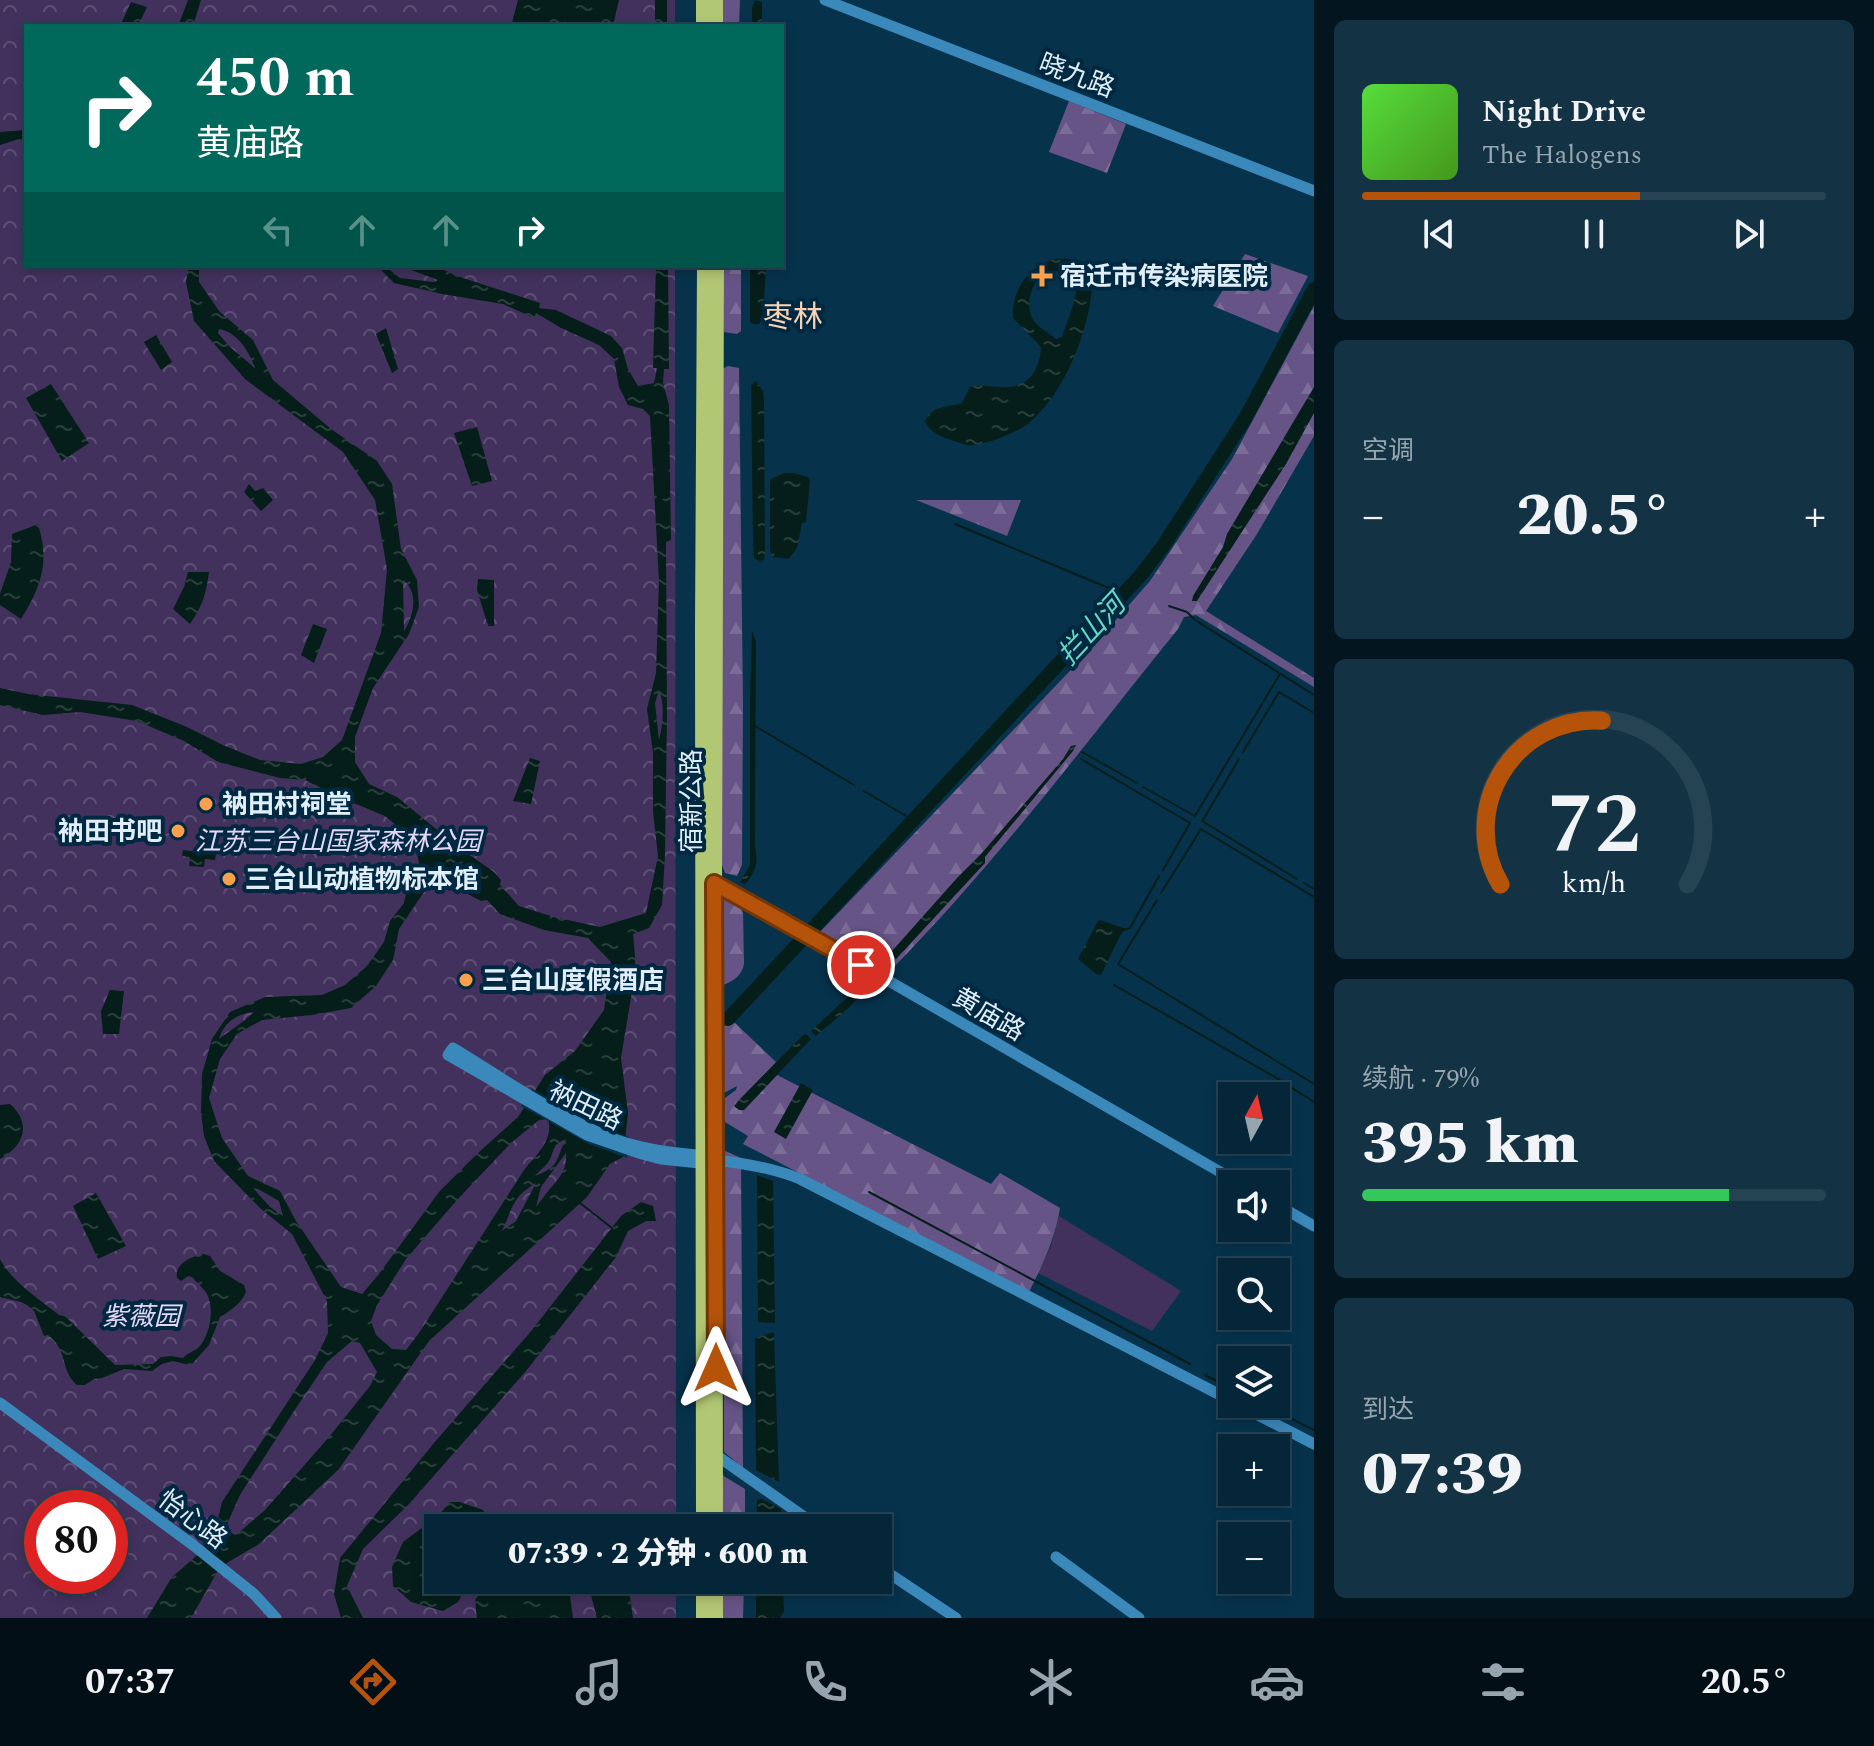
<!DOCTYPE html>
<html lang="zh">
<meta charset="utf-8">
<style>
:root{--surface:#052639;--page:#133244;--text:#f1f3f6;--muted:#97a5ae;--line:#264353;--accent:#b45309}
body{margin:0;font-family:Spectral,"Noto Sans SC",serif;background:var(--page);color:var(--text);height:100vh;display:flex;flex-direction:column;font-size:30px;white-space:nowrap}
*{box-sizing:border-box;margin:0}
p{font-size:26px;color:var(--muted)}
.icon{flex:none;width:44px;height:44px;fill:none;stroke:currentColor;stroke-width:2;stroke-linecap:round;stroke-linejoin:round}
.map{position:relative;flex:1;overflow:hidden}
.drawer{display:flex;flex-direction:column;gap:20px;padding:20px;background:#03151f;width:560px}
.drawer>*{flex:none}
.banner{position:absolute;left:24px;top:24px;width:760px;height:244px;border-radius:0px;box-shadow:0 4px 12px #0003,0 0 0 2px var(--line);background:#00695c;color:#fff;overflow:hidden}
.needle{width:52px;rotate:8deg}
.tools{position:absolute;left:1218px;top:1082px;display:grid;gap:16px}
.tools a{display:grid;place-items:center;width:72px;height:72px;border-radius:0px;background:var(--surface);box-shadow:0 4px 12px #0003,0 0 0 2px var(--line);font-size:40px}
.speed{position:absolute;left:24px;top:1490px;display:flex;gap:16px;font-size:40px;font-weight:700;text-align:center}
.speed>*{display:grid;place-content:center;width:104px;height:104px;border-radius:50%;background:var(--surface);box-shadow:0 4px 12px #0003,0 0 0 2px var(--line);line-height:1}
.speed .limit{border:12px solid #d22;background:#fff;color:#111}
.pin{position:absolute;display:grid;place-items:center;width:68px;height:68px;color:#fff;margin:-34px;border:4px solid #fff;border-radius:50%;box-shadow:0 2px 8px #0007}
.me{position:absolute;width:88px;margin:-44px;rotate:0deg;stroke-linejoin:round;filter:drop-shadow(0 0 6px #0008)}
.turn{display:flex;align-items:center;gap:28px;height:168px;padding:0 40px;font-size:36px}
.turn .icon{width:104px;height:104px;stroke-width:2.5}
.turn b{display:block;font-size:56px;line-height:68px}
.lanes{display:flex;align-items:center;height:76px;padding:0 40px;background:#0003;justify-content:center;gap:40px;direction:ltr}
.lanes .off{opacity:.35}
.big{font-size:60px;font-weight:800;line-height:1.1}
.drawer .tile{flex:1;display:flex;flex-direction:column;justify-content:center;gap:12px;min-width:0;padding:0 28px;border-radius:12px;background:var(--page)}
.drawer .dial{align-items:center;gap:0}
.dial svg{height:208px;overflow:visible;fill:none;stroke:var(--line);stroke-width:7;stroke-linecap:round;text-anchor:middle}
.dial text{fill:var(--text);stroke:none}
.song{display:flex;align-items:center;gap:24px}
.cover{width:96px;height:96px;border-radius:12px;background:linear-gradient(135deg,hsl(110 70% 55%),hsl(100 70% 35%))}
.played{height:8px;border-radius:4px;background:linear-gradient(90deg,var(--accent) 60%,var(--line) 60%)}
.keys{display:flex;justify-content:space-around;direction:ltr}
.heat{display:flex;justify-content:space-between;align-items:center;font-size:44px;direction:ltr}
.charge{height:12px;border-radius:6px;background:linear-gradient(90deg,#34c759 79%,var(--line) 0)}
.trip{position:absolute;left:424px;top:1514px;width:468px;height:80px;border-radius:0px;background:var(--surface);box-shadow:0 4px 12px #0003,0 0 0 2px var(--line);font-weight:800;line-height:80px;text-align:center}
.menu{display:flex;height:128px;justify-content:space-around;align-items:center;background:#020f17;color:var(--muted)}
.menu .icon{width:56px;height:56px}
.menu .current{color:var(--accent)}
.menu b{font-size:36px;color:var(--text)}
main{display:flex;flex:1;min-height:0}
.map>svg:first-child{display:block}
.green{fill:#42315d}
.forest{fill:url(#forest-firs)}
.park{fill:url(#park-crowns);fill-rule:evenodd}
.water{fill:url(#water-ripples);fill-rule:evenodd}
.pier{fill:#07324c}
.lines{fill:none;stroke-linecap:round;stroke-linejoin:round}
.stream{stroke:#051e1a;stroke-width:2}
.river{stroke:#051e1a;stroke-width:14}
.minor{stroke:#3b88bb;stroke-width:11}
.highway{stroke:#b2c774;stroke-width:16}
.route-casing{stroke:#753606;stroke-width:20}
.route{stroke:#b45309;stroke-width:14}
.poi-dot{fill:#f9a04d;stroke:#002841;stroke-width:3}
.labels{text-anchor:middle;stroke-width:8;stroke-linejoin:round;paint-order:stroke}
.street-label{font-size:26px;fill:#e0eef9;stroke:#002841}
.poi-label{font-size:26px;font-weight:bold;fill:#e0eef9;stroke:#002841;text-anchor:start}
.park-label{font-size:26px;font-style:italic;fill:#e3d8f8;stroke:#002841}
.water-label{font-size:28px;font-style:italic;fill:#65dac6;stroke:#002841}
.quarter-label{font-size:30px;fill:#f9d3b4;stroke:#002841}
</style>
<main>
<div class="map">
<svg width="1314" height="1618" viewBox="0 0 1314 1618">
<defs>
<pattern id="forest-firs" width="22" height="20" patternUnits="userSpaceOnUse" patternTransform="scale(2)"><rect width="22" height="20" fill="#675486"/><path d="M5 1l3.5 6h-7zM16 11l3.5 6h-7z" fill="#7c6d98"/></pattern>
<pattern id="park-crowns" width="20" height="18" patternUnits="userSpaceOnUse" patternTransform="scale(2)"><rect width="20" height="18" fill="#42315d"/><path d="M2 6a3 3 0 1 1 6 0M12 15a3 3 0 1 1 6 0" fill="none" stroke="#5d4f75"/></pattern>
<pattern id="water-ripples" width="26" height="14" patternUnits="userSpaceOnUse" patternTransform="scale(2)"><rect width="26" height="14" fill="#051e1a"/><path d="M2 4q2-2 4 0t4 0M15 11q2-2 4 0t4 0" fill="none" stroke="#293f3c"/></pattern>
</defs>
<rect width="100%" height="100%" fill="#07324c"/>
<path class="green" d="M1059,1216l122,75 -29,40 -114,-58 13,-27z"/>
<path class="forest" d="M723,0h17l-1,26h-16z
M1069,101l57,23 -19,49 -58,-21z
M1245,254l63,22 -30,57 -65,-27z
M724,266h17v65l-4,3 -13,-2z
M1314,306v130l-57,98 -51,77 108,67v9l-118,-72 -12,2 -6,12c-94,116 -184,237 -289,343l-13,-3 -57,-36 268,-280 63,-72 82,-122z
M728,366l11,2 4,336 -1,161 -5,11 -12,-3 -3,-8v-496z
M916,500h105l-14,36z
M723,900l11,1 6,4 3,8 1,51c-2,11 -10,17 -21,21z
M735,1023l41,39 -41,44 9,4 33,-35 214,109 9,-11 60,35c-5,31 -17,56 -31,84l-286,-148 5,-8 -23,-14v-24l11,-8 1,-4 -15,8v-66l5,-4z
M723,1150l18,8 2,310 -19,-16z
M722,1475l23,14v39h-23z
M722,1580h22l-1,38h-22z"/>
<path class="park" d="M0,0h675v26h-649v240h649l1,1262h-238v52h238v38h-676zM42,1508h68v68h-68z"/>
<path class="water" d="M188,0h13l-8,26h-15z
M518,0h101l-6,26h-102z
M655,0h12v26h-12z
M755,0l7,2v24h-10v-18z
M131,2l16,5 -9,19h-18z
M26,130v10l-7,-1 -19,6v-13z
M1054,259c11,0 28,-2 35,8 6,9 3,21 2,30 -6,43 -28,97 -62,126 -12,10 -47,24 -63,22 -4,-1 -8,-3 -12,-4 -12,-4 -24,-8 -29,-20 8,-16 20,-13 37,-18l8,-16c13,-3 25,1 38,0 23,-2 32,-19 33,-40l-28,-29c-2,-28 15,-51 41,-59zM1066,271c5,2 8,2 10,8 4,14 -10,45 -14,58l-6,2c-8,-7 -18,-11 -24,-21 -6,-12 -2,-33 9,-41 7,-6 17,-6 25,-6z
M189,266h10v16l21,30 33,28 20,40 58,49 46,32 15,23 9,65 16,31 2,27 -10,27 -36,54 -18,49v25l14,22 28,13 61,50 36,25 7,8 -1,5 19,21 35,11 46,10 46,-14 12,-57 -5,-44v-59l-6,-44 9,-36 3,-92 -9,-165 -7,-7 -15,-4 -9,-18 -5,-28 -15,-14 -38,-17 -25,-15 -2,5 -31,-14 -61,-10 -48,-11 -17,-17h8l15,12 34,4 4,-2 -38,-14h34l29,12 77,25 -1,5 17,2 55,26 11,12 6,21 10,17 16,-3 3,-15h-4l3,-102h12l1,103h-5l-1,14 6,22 2,135 -5,2 1,173 -2,141 -3,49 -13,23 -16,6 3,33 -15,91 7,55 -5,44 -13,7 -23,33 -158,144 -90,128 -80,75 -39,23 -29,51h-44l25,-41 36,-31 7,-15 7,-29 93,-142 13,-27 -1,-32 -35,-67 -31,-25 -47,-48 -10,-25 -3,-24 1,-38 10,-35 18,-27 35,-15 57,-2 23,-10 22,-19 17,-24 6,-21 14,-18 3,-14 13,-21 -6,-28 -29,-24 -46,-19 -34,-17 -25,-2 -62,-16 -34,-21 -47,-20 -57,-9 -37,3 -43,-10v-17l28,6 104,11 55,22 38,19 35,14 41,4 22,-7 19,-17 39,-107 6,-64 -12,-69 -32,-48 -98,-73 -51,-58 -8,-39zM219,329c18,3 30,22 36,39l-25,-21 -12,-14zM661,439c8,14 8,26 -3,39l-2,-26zM403,580c16,12 11,36 1,51zM659,690c6,15 4,35 0,50l-4,-37zM437,878l44,23 6,-1 13,14 44,16 44,8 23,24 -7,48 -29,41 -30,24 -27,42 -39,35 -40,40 -60,82 -17,20 -21,-7 -45,-66 -16,-30 -32,-15 -26,-38 -13,-40 11,-39 17,-25 25,-14 50,-5 39,-7 25,-22 17,-26 6,-31 25,-37zM254,1012l-9,8 -26,19c5,-17 18,-25 35,-27zM548,1119c6,21 -12,36 -24,51l-105,163 -13,17 -14,-1 -16,-14 -5,-14 6,-16 29,-46 51,-59 54,-57 28,-23zM566,1139c-11,21 -5,27 -31,37 3,-4 7,-7 10,-10 11,-11 4,-21 21,-27zM566,1153c1,18 -7,25 -17,37 -5,6 -9,12 -13,17l5,-20zM536,1183l-20,38 -14,10c11,-23 10,-34 34,-48zM253,1188l5,1 21,12 4,15 -13,-9zM352,1341l8,2 17,29 -7,14 -41,51 -64,73 -29,25 -10,-4 2,-9 12,-27 54,-84 33,-49z
M750,266h16l-3,53 -4,5h-6l-3,-2z
M386,328l12,41 -6,4 -16,-39z
M156,335l16,27 -11,8 -17,-28z
M756,381l7,10 1,9 1,152 -1,7 -3,3 -7,-4 -1,-14 -2,-159z
M51,384l38,59 -27,18 -36,-63z
M1314,387v26l-28,51 -89,137h-5l1,-5 30,-49 4,-13z
M477,427l15,54 -20,5 -18,-53z
M784,473h9l15,4 2,3 -4,42 -4,1 -5,25 -8,11 -16,-2 -3,-7v-67l1,-4z
M249,484l6,7 8,-3 10,12 -12,11 -17,-19z
M38,524c2,8 5,17 5,26 3,24 -9,49 -22,69l-21,-14v-11l11,-32 1,-28z
M188,572h21c-3,22 -6,33 -19,52l-17,-15 11,-22z
M478,579l16,1v46h-6l-11,-36z
M313,624l14,5 -13,34 -13,-8z
M752,631l4,11 -1,204c3,20 2,22 -10,39l-5,-3 10,-17v-169z
M1076,745l-3,6 -88,106v6l-100,108 -3,1 -6,-3 81,-91 24,-24 82,-95 8,-13z
M530,758l10,3 -9,43 -18,-3z
M199,846l12,1 5,7 -1,6 -10,-1 -1,8 -15,-1 1,-9 -8,-1 1,-6 15,2z
M1100,920l26,9 -5,5 -20,41 -5,-1 -18,-15 20,-38z
M870,976l3,3c-13,22 -38,40 -57,57l-5,-5z
M110,990l14,1 -5,43h-16l-2,-23z
M806,1034l5,5 -67,71h-5l-5,-4 7,-8 61,-62z
M801,1083l12,7 -27,49 -12,-7z
M10,1104c23,20 13,43 -10,55v-54z
M757,1175l16,6 2,142 -17,-1z
M96,1193l30,53 -28,13 -25,-53z
M641,1202l12,4 3,15h-10l-18,10 -12,26 -90,114 -117,133 -46,45 -16,37 16,32h-22l-7,-24 6,-36 94,-115 98,-113 89,-114z
M204,1254l6,2 10,15 24,14 2,7c-5,12 -16,19 -26,25l-11,28 -17,19 -3,1 -16,-4 -11,3 -10,7 -28,-2 -22,9 -8,1 -9,6h-8c-17,-14 -8,-34 -29,-50l-4,1 -10,-25 -7,-6 -6,-3 -21,-5v-38c13,24 38,39 59,56l5,1 4,3 47,46 38,-1 8,-7 10,-1 12,2c5,-6 11,-6 16,-11 11,-12 17,-41 6,-56 -4,-5 -9,-9 -13,-14l-4,-1 -7,5 -4,-3c-3,-14 15,-22 27,-24z
M774,1332l5,150 -23,-12 -1,-132z
M762,1499l19,10v19h-25l1,-28z
M450,1502h10l23,8 9,13 -1,5h-53v52h32l-12,22 -15,9 -32,-9 -18,-16 -1,-19 11,-25 35,-26z
M489,1580h73l8,16 3,22h-96l-2,-18z
M587,1580h37l4,3 5,35h-36z
M756,1580h27l1,31 -4,7h-24z"/>
<path class="pier" d="M532,1089l64,36 33,12 -2,21 -38,-14 -68,-38z"/>
<g class="lines">
<path class="stream" d="M955,524l168,70
M1169,606l18,6 8,8 119,75
M755,726l99,59
M1082,752l55,31
M1243,752l36,-60 35,21
M1081,759l109,64 -27,47
M1143,787l52,29 85,-142
M864,791l49,29
M1203,820l36,-61
M1202,821l95,58
M1304,883l10,6
M1161,893l40,-64 113,68
M1157,900l-39,64 196,120
M1123,930l7,-2 29,-52
M1114,985l161,92 39,25
M869,1192l321,172
M580,1203l32,25
M1205,1375l27,14
M1262,1404l52,26"/>
<path class="river" d="M661,421l1,71
M814,927l326,-351 23,-30 83,-129 68,-128
M728,1019l71,-76"/>
<path class="minor" d="M825,0l489,191
M714,883l69,37 458,264
M707,1156c-34,-3 -71,-7 -103,-21 -53,-23 -102,-57 -151,-87l-5,7 139,80 55,19 19,5 48,5
M716,1160c30,4 57,8 84,19l432,222
M1276,1204l38,22
M0,1403l193,142 61,49 22,24
M1237,1404l77,40
M716,1455l104,73
M1056,1557l83,61
M878,1566l78,52"/>
<path class="highway" d="M704,0v26
M715,0v26
M704,1528l-1,-902 2,-360
M715,1528l-1,-645 2,-617
M704,1580v38
M715,1618v-38"/>
</g>
<g class="lines">
<defs>
<path id="route" d="M716,1368l-2,-485 147,82"/>
</defs>
<use href="#route" class="route-casing"/>
<use href="#route" class="route"/>
</g>
<g class="poi-dot">
<path d="M1038 264h8v8h8v8h-8v8h-8v-8h-8v-8h8z"/>
<circle cx="206" cy="804" r="8"/>
<circle cx="178" cy="831" r="8"/>
<circle cx="229" cy="879" r="8"/>
<circle cx="466" cy="980" r="8"/>
</g>
<g class="labels">
<g class="street-label">
<text transform="translate(1077 75) rotate(21)" y="9">晓九路</text>
<text transform="translate(691 801) rotate(-90)" y="9">宿新公路</text>
<text transform="translate(989 1014) rotate(30)" y="9">黄庙路</text>
<text transform="translate(586 1105) rotate(26)" y="9">衲田路</text>
<text transform="translate(193 1519) rotate(37)" y="9">怡心路</text>
</g>
<g class="poi-label">
<text x="1060" y="285">宿迁市传染病医院</text>
<text x="222" y="813">衲田村祠堂</text>
<text x="162" y="840" text-anchor="end">衲田书吧</text>
<text x="245" y="888">三台山动植物标本馆</text>
<text x="482" y="989">三台山度假酒店</text>
</g>
<g class="park-label">
<text x="338" y="850">江苏三台山国家森林公园</text>
<text x="141" y="1325">紫薇园</text>
</g>
<g class="water-label">
<text transform="translate(1091 629) rotate(-47)" y="10">拦山河</text>
</g>
<g class="quarter-label">
<text x="793" y="327">枣林</text>
</g>
</g>
</svg>
<div class="tools">
<a><svg class="needle" viewBox="-14 -14 28 28"><path d="M0-13l5 13h-10z" fill="#e53935"/><path d="M0 13l5-13h-10z" fill="#97a5ae"/></svg></a>
<a><svg class="icon" aria-label="sound" viewBox="0 0 24 24"><path d="M4 9h4l5-4v14l-5-4H4zM17 9q2 3 0 6"/></svg></a>
<a><svg class="icon" aria-label="search" viewBox="0 0 24 24"><circle cx="10" cy="10" r="6"/><path d="M15 15l6 6"/></svg></a>
<a><svg class="icon" aria-label="layers" viewBox="0 0 24 24"><path d="M12 4l9 5-9 5-9-5zM3 14l9 5 9-5"/></svg></a>
<a>+</a>
<a>−</a>
</div>
<div class="speed"><div class="limit">80</div></div>
<div class="pin" style="left:861px;top:965px;background:#d93025"><svg class="icon" aria-label="arrive" viewBox="0 0 24 24"><path d="M6 21V4h12l-3 4 3 4H6"/></svg></div>
<svg class="me" style="left:716px;top:1368px" viewBox="-20 -20 40 40"><path d="M0-17L14 15 0 8-14 15z" fill="#b45309" stroke="#fff" stroke-width="4"/></svg>
<div class="trip">07:39 · 2 分钟 · 600 m</div>
<div class="banner">
<div class="turn"><svg class="icon" aria-label="right" viewBox="0 0 24 24"><path d="M7 20v-9h11M14 6l5 5-5 5"/></svg><div><b>450 m</b>黄庙路</div></div>
<div class="lanes"><svg class="icon off" aria-label="left" viewBox="0 0 24 24"><path d="M17 20v-9H6M10 6l-5 5 5 5"/></svg><svg class="icon off" aria-label="ahead" viewBox="0 0 24 24"><path d="M12 20V5M6 11l6-6 6 6"/></svg><svg class="icon off" aria-label="ahead" viewBox="0 0 24 24"><path d="M12 20V5M6 11l6-6 6 6"/></svg><svg class="icon" aria-label="right" viewBox="0 0 24 24"><path d="M7 20v-9h11M14 6l5 5-5 5"/></svg></div>
</div>
</div>
<section class="drawer">
<div class="tile">
<div class="song"><i class="cover"></i><div><b>Night Drive</b><p>The Halogens</p></div></div>
<div class="played"></div>
<div class="keys"><svg class="icon" aria-label="previous" viewBox="0 0 24 24"><path d="M18 5L8 12l10 7zM5 5v14"/></svg><svg class="icon" aria-label="pause" viewBox="0 0 24 24"><path d="M8 5v14M16 5v14"/></svg><svg class="icon" aria-label="next" viewBox="0 0 24 24"><path d="M6 5l10 7-10 7zM19 5v14"/></svg></div>
</div>
<div class="tile"><p>空调</p>
<div class="heat"><a>−</a><b class="big">20.5°</b><a>+</a></div>
</div>
<div class="tile dial"><svg viewBox="0 0 100 80">
<path d="M14 69A42 42 0 1 1 86 69"/>
<path d="M14 69A42 42 0 0 1 53 6" stroke="#b45309"/>
<text x="50" y="56" font-size="32" font-weight="700">72</text>
<text x="50" y="72" font-size="11">km/h</text>
</svg></div>
<div class="tile"><p>续航 · 79%</p><b class="big">395 km</b><div class="charge"></div></div>
<div class="tile"><p>到达</p><b class="big">07:39</b></div>
</section>
</main>
<nav class="menu">
<b>07:37</b>
<svg class="icon current" aria-label="directions" viewBox="0 0 24 24"><path d="M12 3l9 9-9 9-9-9zM9 14v-3h6M13 9l2 2-2 2"/></svg>
<svg class="icon" aria-label="music" viewBox="0 0 24 24"><path d="M9 18V5l10-2v13"/><circle cx="6" cy="18" r="3"/><circle cx="16" cy="16" r="3"/></svg>
<svg class="icon" aria-label="phone" viewBox="0 0 24 24"><path d="M5 4h4l2 5-3 2q2 4 5 5l2-3 5 2v4C11 20 4 13 5 4z"/></svg>
<svg class="icon" aria-label="climate" viewBox="0 0 24 24"><path d="M12 3v18M4 7l16 10M4 17L20 7"/></svg>
<svg class="icon" aria-label="car" viewBox="0 0 24 24"><path d="M5 17H2v-5l4-1 3-4h7l3 4 3 1v5h-3M9 17h6M6 11h13"/><circle cx="7" cy="17" r="2"/><circle cx="17" cy="17" r="2"/></svg>
<svg class="icon" aria-label="filters" viewBox="0 0 24 24"><path d="M4 7h16M4 17h16"/><circle cx="9" cy="7" r="2"/><circle cx="15" cy="17" r="2"/></svg>
<b>20.5°</b>
</nav>
